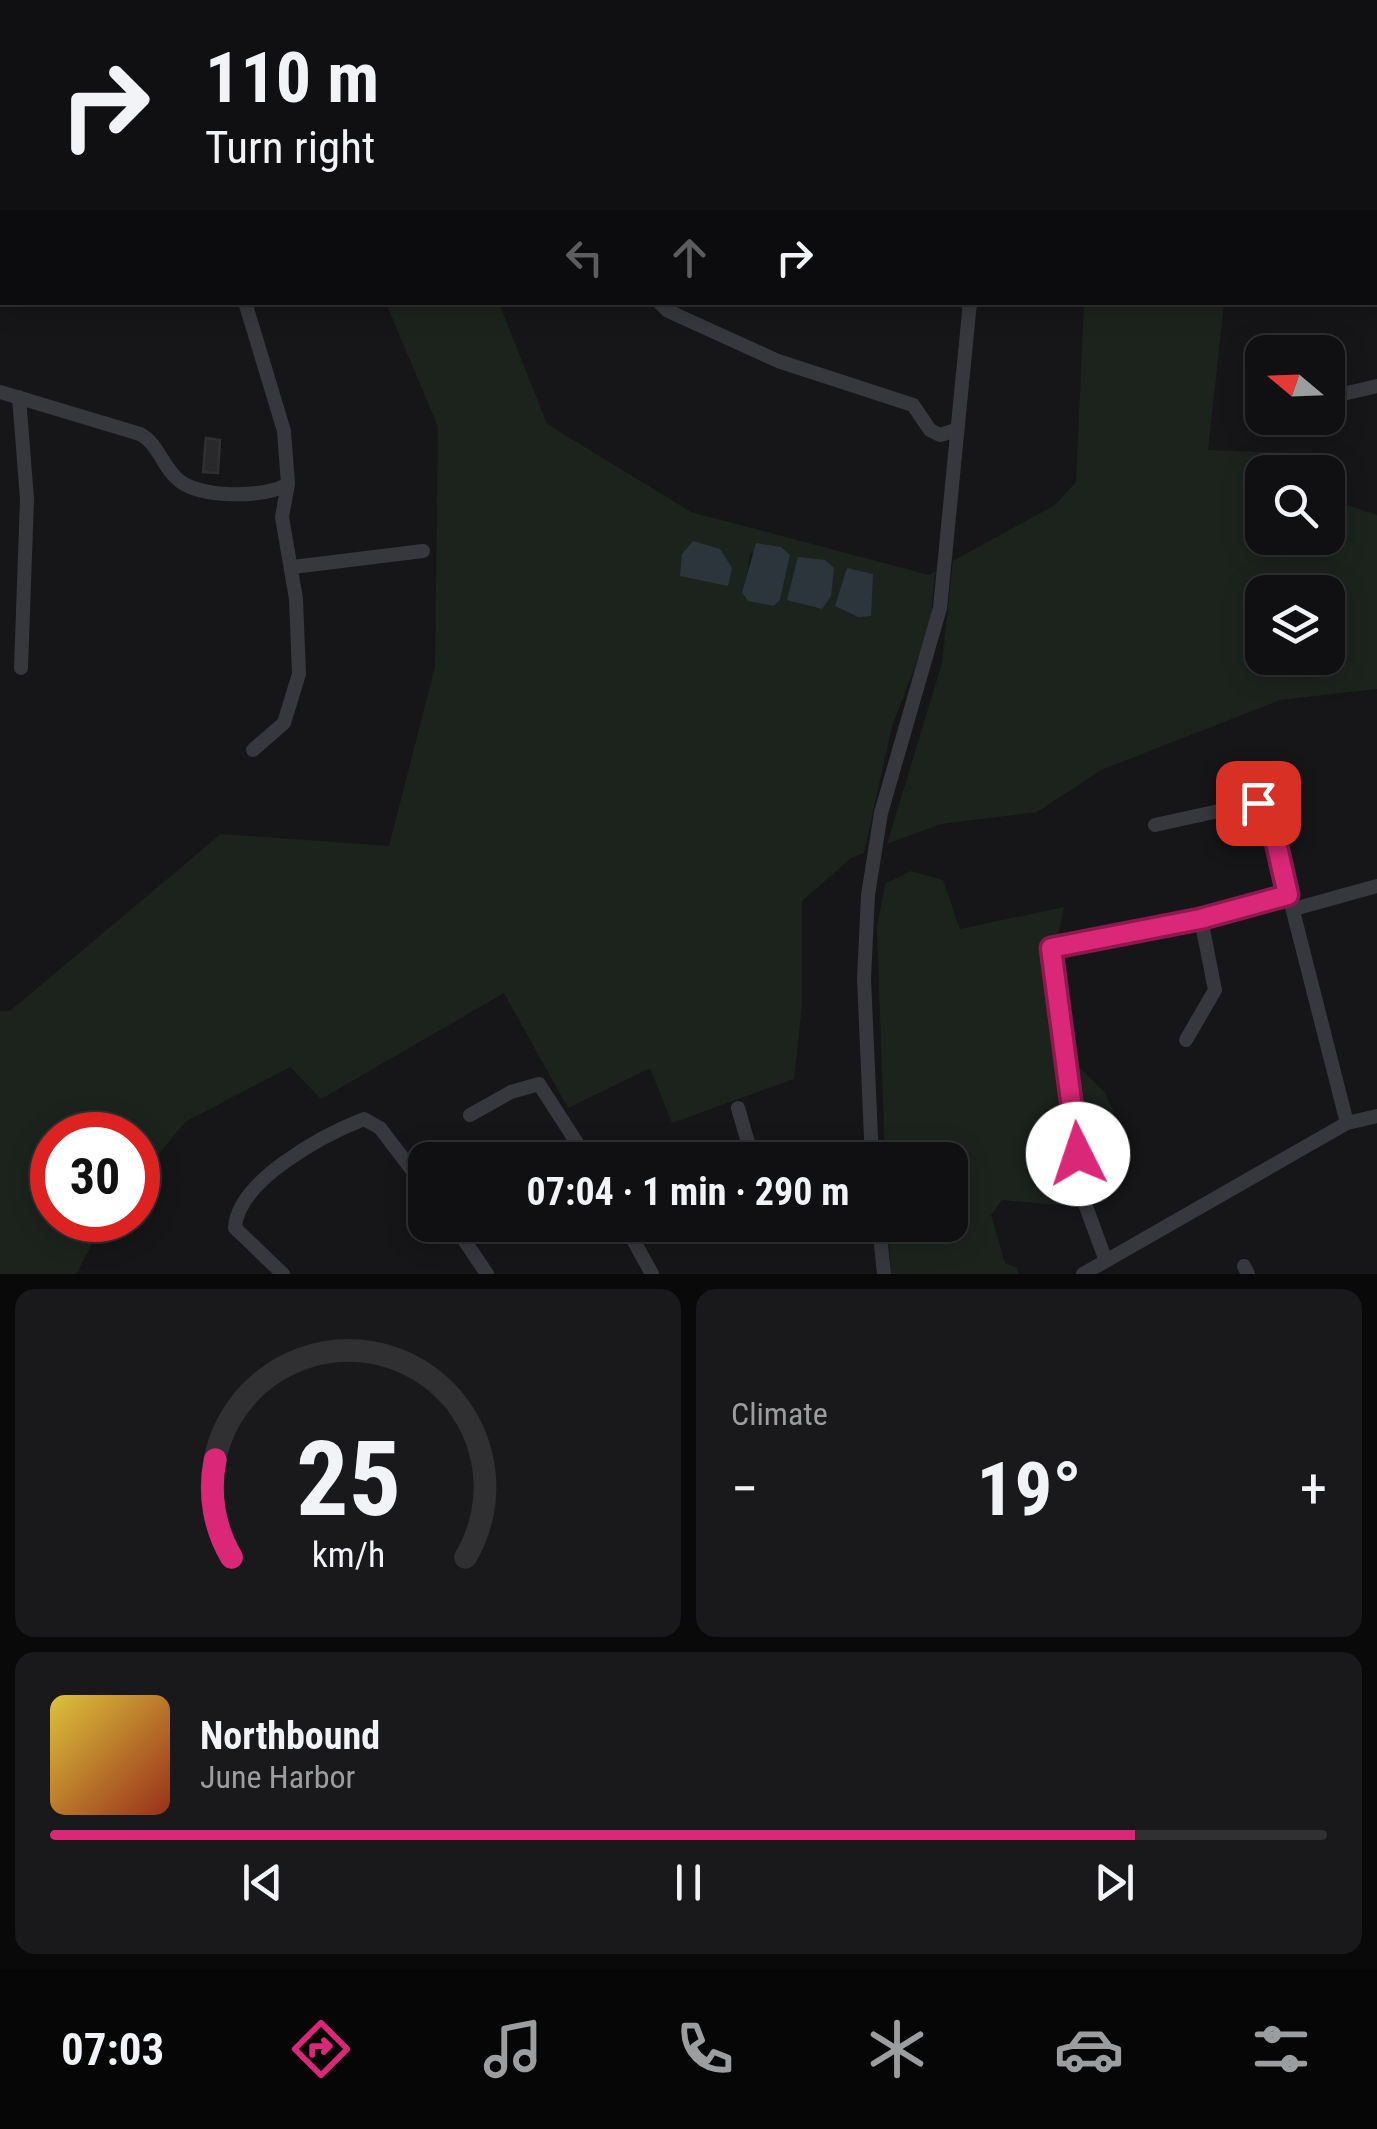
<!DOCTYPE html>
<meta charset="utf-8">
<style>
:root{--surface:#101012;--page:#19191b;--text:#f1f3f6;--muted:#9c9d9f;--line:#303032;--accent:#db2777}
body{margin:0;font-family:"Roboto Condensed",sans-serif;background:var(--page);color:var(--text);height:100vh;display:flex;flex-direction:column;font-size:38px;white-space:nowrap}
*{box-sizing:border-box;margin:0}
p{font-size:32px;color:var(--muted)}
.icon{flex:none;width:55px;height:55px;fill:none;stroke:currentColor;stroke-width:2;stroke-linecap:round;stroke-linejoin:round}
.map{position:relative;height:1274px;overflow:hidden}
.drawer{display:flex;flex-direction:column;gap:15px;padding:15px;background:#09090a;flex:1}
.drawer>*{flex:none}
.hud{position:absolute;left:0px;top:0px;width:1378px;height:305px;box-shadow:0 5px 25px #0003,0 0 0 2px var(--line);background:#101012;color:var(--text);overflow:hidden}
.needle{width:65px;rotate:289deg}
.fabs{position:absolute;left:1245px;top:335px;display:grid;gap:20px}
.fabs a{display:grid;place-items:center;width:100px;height:100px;border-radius:20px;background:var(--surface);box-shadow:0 5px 25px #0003,0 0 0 2px var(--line);font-size:50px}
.speed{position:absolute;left:30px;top:1112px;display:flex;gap:20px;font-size:50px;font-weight:700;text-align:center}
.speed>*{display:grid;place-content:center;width:130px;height:130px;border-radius:50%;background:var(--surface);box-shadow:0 5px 25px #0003,0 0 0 2px var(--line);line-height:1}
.speed .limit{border:15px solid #d22;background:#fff;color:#111}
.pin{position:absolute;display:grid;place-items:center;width:85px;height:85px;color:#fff;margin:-42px;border-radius:20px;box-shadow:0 5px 15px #0006}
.me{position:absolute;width:110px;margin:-55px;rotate:356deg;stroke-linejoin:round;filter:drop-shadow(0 0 8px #0008)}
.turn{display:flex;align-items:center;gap:35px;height:210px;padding:0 40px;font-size:45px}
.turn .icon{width:130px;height:130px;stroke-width:2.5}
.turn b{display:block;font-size:70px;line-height:85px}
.lanes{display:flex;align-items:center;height:95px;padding:0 40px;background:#0003;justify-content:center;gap:50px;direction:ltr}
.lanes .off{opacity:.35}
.big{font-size:75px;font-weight:700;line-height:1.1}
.drawer .card{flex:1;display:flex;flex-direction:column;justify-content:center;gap:15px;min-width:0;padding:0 35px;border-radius:20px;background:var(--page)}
.drawer .dial{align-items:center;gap:0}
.dial svg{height:260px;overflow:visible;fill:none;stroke:var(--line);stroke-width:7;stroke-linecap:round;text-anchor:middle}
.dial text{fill:var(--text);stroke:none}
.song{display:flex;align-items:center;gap:30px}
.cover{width:120px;height:120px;border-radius:15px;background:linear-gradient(135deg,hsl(50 70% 55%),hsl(10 70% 35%))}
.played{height:10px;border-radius:5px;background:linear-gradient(90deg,var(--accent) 85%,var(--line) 85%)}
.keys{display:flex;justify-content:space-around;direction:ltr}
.heat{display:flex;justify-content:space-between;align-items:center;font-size:55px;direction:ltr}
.drawer .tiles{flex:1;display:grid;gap:15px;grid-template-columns:1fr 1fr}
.card:last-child{grid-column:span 2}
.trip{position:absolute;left:408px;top:1142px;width:560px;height:100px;border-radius:20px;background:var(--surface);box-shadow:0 5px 25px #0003,0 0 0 2px var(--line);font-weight:700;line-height:100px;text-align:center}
.dock{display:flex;height:160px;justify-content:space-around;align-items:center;background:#060607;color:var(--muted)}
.dock .icon{width:70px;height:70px}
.dock .current{color:var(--accent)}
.dock b{font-size:45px;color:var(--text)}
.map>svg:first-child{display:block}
.green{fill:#1c231d;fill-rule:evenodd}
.water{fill:#2c353c}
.building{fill:#29292c;stroke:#303034;stroke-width:2.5}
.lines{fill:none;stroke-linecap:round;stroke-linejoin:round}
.minor{stroke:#37383d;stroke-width:14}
.route-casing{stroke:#8e194d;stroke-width:25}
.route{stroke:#db2777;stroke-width:18}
</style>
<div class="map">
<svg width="1377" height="1274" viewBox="0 0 1377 1274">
<rect width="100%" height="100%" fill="#161618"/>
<path class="green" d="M178,0h283v2h-281z
M724,0h275v2h-275z
M386,303h113l48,121 144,88 238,63 6,-3 -5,56 -38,98 -28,127 -13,5 -49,43v104l-8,74 -122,44 -22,-55 -82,40 -64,-115 -183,106 -31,-32 -105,55 -47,57v-44h-86v85h53l-29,54h-76v-263h10l211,-177 168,12 46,-179 3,-240zM750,553l40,2 -10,45 -5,6 -31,-8z
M1084,303h140l-16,147 87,3 25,19h-58v66h66v-54l11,18 38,13v174l-97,11 -179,70 -64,42 -96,12 -54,20 55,-181 11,-102 102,-56 21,-23zM1328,592v66h-66v-66z
M911,871l32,9 17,49 104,-22 -7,33 22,127 26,26 8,17 -1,15 -37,41 -6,40 -67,-6 -11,15 14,48 12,5 2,6h-128l-3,-49h62v-65h-65l-8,-233 8,-43z"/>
<path class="water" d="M693,541l27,8 12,19 -4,18 -48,-10 2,-22z
M756,543l25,4 9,8 -10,45 -6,6 -26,-5 -6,-8z
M798,557l27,3 9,8 -3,28 -9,13 -35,-9z
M847,568l26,6 -2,42 -13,1 -23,-11z"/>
<path class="building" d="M206,438l14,2 -2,33 -15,-1z"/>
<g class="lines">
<path class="minor" d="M105,0l2,2
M625,0l1,2
M1004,0v2
M1155,0v2
M1264,2l5,-2
M1375,136l2,-1
M1375,175l2,9
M0,250l2,-20
M659,302l9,9 110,50 135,44 17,25 10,5 16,-5
M0,392l140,42c19,10 23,35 41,48 23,16 84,16 107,2l-4,-53 -39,-129
M19,397l8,102 -6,169
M1330,397l47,-11
M293,567l130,-16
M253,750l31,-27 15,-49 -3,-75 -14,-82 6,-33
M1155,825l100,-22 12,6 80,314
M1294,909l83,-23
M1186,1040l29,-50 -14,-71 88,-24
M738,1108l15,52
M470,1115l41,-23 28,-8 49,76
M872,1160l-8,-181 4,-84 13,-82 59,-205 30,-306
M454,1225l33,49
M625,1225l27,49
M879,1225l5,49
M1106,1261l-25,-68 -5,-77 -25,-168 150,-29
M1244,1266l4,8
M283,1274l-48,-46c2,-47 88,-93 129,-109l16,9 45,59
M1083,1274l264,-151 30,-7"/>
</g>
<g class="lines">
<defs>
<path id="route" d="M1078,1154l-27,-206 149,-29 88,-24 -18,-79 -12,-13"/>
</defs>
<use href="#route" class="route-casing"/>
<use href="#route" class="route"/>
</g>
</svg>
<div class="fabs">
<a><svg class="needle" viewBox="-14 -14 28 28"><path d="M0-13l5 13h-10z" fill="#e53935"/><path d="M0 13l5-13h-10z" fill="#9c9d9f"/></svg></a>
<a><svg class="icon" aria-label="search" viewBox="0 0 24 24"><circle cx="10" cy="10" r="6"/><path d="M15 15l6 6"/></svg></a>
<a><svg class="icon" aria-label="layers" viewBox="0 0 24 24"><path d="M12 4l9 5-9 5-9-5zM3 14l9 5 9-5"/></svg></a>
</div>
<div class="speed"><div class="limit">30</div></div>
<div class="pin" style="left:1258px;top:803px;background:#d93025"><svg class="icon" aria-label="arrive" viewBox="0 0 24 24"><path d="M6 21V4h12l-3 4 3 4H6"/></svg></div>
<svg class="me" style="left:1078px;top:1154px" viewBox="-20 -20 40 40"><circle r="19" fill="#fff"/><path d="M0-13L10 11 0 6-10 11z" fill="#db2777"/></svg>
<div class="trip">07:04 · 1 min · 290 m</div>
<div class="hud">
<div class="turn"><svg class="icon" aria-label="right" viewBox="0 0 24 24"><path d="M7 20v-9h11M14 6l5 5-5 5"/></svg><div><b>110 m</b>Turn right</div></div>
<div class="lanes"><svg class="icon off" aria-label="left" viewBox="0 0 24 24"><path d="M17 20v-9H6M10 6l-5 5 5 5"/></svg><svg class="icon off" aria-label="ahead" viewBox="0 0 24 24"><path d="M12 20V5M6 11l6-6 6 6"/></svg><svg class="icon" aria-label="right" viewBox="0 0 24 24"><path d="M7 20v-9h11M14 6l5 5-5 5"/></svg></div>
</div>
</div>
<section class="drawer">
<div class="tiles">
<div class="card dial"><svg viewBox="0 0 100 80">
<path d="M14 69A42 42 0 1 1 86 69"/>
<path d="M14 69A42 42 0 0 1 9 39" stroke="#db2777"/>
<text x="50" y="56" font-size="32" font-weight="700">25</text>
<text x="50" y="72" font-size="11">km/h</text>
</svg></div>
<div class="card"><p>Climate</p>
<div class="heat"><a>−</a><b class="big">19°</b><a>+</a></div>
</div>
<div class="card">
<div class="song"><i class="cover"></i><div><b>Northbound</b><p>June Harbor</p></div></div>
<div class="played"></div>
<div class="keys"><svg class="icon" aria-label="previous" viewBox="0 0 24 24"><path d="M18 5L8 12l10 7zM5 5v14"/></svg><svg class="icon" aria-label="pause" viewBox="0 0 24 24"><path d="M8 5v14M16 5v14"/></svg><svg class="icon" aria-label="next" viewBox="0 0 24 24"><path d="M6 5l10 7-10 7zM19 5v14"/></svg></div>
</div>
</div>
</section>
<nav class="dock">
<b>07:03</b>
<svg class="icon current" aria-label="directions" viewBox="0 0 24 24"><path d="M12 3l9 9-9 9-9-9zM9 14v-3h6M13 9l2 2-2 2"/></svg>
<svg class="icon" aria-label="music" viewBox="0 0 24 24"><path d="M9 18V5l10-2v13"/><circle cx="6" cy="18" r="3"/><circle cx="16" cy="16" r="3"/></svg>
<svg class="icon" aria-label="phone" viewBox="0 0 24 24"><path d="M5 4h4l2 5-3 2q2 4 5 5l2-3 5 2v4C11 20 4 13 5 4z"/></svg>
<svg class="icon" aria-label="climate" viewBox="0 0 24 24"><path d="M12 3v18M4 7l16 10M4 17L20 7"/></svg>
<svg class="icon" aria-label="car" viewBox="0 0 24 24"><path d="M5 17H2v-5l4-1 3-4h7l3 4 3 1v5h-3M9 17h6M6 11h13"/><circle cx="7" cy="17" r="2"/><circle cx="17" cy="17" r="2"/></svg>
<svg class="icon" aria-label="filters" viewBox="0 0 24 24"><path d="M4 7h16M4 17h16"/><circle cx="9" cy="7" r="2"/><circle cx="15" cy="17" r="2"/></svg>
</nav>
